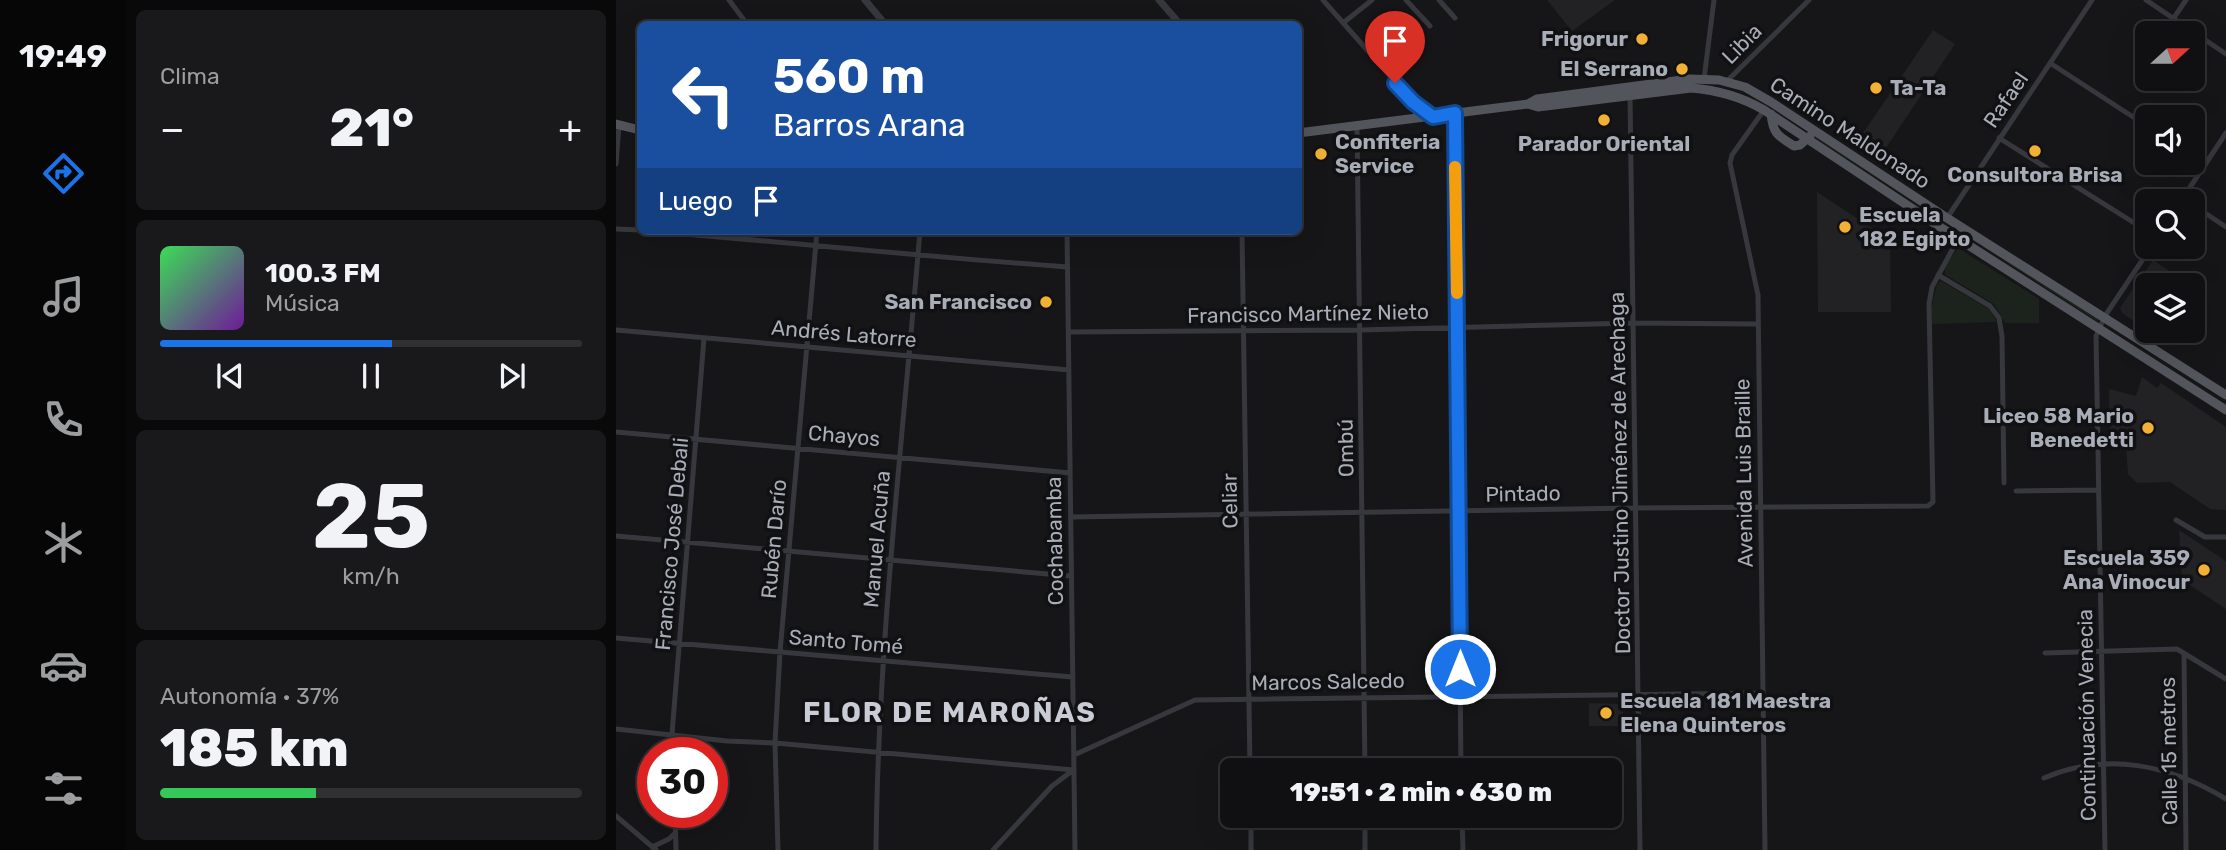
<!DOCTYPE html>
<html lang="es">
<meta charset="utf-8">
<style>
:root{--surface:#101012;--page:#19191b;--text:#f1f3f6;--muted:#9c9d9f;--line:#303032;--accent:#1a73e8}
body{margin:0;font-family:Rubik,sans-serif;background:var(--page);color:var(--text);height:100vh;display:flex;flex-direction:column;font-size:26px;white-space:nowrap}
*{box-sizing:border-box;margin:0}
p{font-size:23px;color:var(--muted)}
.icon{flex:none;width:38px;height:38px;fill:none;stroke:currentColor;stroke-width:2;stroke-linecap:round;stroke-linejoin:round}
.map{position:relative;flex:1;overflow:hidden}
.panel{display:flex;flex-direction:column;gap:10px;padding:10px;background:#09090a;width:490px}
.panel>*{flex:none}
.hud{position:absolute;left:21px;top:21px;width:665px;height:214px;border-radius:10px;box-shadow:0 7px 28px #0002,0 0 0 2px var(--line);background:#1a4fa0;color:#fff;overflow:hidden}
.needle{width:46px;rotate:69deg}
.controls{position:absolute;left:1519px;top:21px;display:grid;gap:14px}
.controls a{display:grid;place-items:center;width:70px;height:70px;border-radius:10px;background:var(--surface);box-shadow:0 7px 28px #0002,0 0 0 2px var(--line);font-size:35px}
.speed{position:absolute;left:21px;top:737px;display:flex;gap:14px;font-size:35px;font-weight:700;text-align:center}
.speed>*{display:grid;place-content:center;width:91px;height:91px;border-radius:50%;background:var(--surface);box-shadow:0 7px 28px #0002,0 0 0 2px var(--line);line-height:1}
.speed .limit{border:10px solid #d22;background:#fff;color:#111}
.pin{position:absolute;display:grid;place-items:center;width:60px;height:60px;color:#fff;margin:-72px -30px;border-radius:50% 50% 50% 0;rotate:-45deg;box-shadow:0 0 7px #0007}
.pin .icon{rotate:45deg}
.me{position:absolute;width:77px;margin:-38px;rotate:0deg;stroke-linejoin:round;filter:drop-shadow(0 0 5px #0008)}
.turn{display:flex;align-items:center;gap:24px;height:147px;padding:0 21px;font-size:32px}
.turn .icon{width:91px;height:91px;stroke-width:2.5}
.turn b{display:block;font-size:49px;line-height:60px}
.then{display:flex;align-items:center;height:66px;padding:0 21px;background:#0003;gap:14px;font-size:26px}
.big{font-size:52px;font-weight:800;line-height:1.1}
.panel .card{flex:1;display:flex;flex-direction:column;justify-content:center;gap:10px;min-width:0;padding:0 24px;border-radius:10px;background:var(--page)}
.panel .dial{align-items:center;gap:0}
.dial b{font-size:91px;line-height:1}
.song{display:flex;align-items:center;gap:21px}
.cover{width:84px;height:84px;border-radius:10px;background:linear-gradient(135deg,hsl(130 70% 55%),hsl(280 70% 35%))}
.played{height:7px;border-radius:4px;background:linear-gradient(90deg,var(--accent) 55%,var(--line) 55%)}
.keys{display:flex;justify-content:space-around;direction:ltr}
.heat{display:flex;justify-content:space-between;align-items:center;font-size:38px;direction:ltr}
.charge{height:10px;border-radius:5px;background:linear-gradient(90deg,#34c759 37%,var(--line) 0)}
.trip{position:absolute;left:604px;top:758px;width:402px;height:70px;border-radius:10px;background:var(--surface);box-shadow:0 7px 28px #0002,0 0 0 2px var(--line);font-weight:800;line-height:70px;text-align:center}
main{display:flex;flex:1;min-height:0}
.menu{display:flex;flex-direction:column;width:126px;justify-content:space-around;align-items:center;background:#060607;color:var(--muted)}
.menu .icon{width:49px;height:49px}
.menu .current{color:var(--accent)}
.menu b{font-size:32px;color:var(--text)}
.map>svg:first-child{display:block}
.built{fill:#222225}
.green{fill:#1c231d}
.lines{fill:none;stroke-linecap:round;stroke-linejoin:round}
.minor{stroke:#37383d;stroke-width:5}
.tertiary{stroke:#37383d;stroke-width:7}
.primary{stroke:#53555c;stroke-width:9}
.route-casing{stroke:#114b97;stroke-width:18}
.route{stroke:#1a73e8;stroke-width:12}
.slow{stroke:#f59e0b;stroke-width:12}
.poi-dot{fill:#f2b134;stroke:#111113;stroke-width:2.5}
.labels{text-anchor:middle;stroke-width:7;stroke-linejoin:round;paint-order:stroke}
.poi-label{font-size:21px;font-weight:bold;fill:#a8adb8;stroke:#111113;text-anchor:end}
.street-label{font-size:21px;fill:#a8adb8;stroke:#111113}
.district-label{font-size:28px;font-weight:bold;letter-spacing:2px;fill:#c9ccd4;stroke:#111113}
</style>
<main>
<nav class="menu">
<b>19:49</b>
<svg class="icon current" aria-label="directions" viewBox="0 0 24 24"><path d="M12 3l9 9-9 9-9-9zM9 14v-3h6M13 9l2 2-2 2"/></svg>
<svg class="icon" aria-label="music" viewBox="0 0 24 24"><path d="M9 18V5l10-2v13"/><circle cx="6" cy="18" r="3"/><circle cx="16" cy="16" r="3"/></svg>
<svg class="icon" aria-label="phone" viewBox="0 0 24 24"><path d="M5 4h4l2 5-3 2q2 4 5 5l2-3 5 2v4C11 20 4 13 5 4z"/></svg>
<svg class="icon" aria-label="climate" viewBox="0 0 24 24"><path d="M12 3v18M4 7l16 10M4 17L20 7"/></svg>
<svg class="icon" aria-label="car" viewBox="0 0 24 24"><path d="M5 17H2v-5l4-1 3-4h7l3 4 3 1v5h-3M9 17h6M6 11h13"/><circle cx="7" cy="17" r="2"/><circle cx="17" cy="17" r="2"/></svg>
<svg class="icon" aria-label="filters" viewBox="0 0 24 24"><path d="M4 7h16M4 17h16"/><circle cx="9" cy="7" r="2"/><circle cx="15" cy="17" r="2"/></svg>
</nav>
<section class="panel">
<div class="card"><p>Clima</p>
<div class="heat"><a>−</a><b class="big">21°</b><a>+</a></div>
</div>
<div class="card">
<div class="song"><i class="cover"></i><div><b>100.3 FM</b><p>Música</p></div></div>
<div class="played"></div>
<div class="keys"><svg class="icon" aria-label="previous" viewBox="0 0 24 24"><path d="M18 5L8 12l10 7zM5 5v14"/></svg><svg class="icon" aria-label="pause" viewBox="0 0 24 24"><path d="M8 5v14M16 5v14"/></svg><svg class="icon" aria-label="next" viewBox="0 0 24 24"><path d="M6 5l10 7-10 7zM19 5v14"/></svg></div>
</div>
<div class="card dial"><b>25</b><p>km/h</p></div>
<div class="card"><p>Autonomía · 37%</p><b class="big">185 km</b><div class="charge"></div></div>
</section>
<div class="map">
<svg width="1610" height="850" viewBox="0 0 1610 850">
<rect width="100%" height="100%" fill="#161618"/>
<path class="built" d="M931,0h68l-43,31z
M1317,30l22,14 -77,116 -23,-15z
M1201,192l73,48 1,72h-73z
M1537,260l33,22 -3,3h-36v45l-25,-17 -2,-5z
M1526,377l15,11 4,-5 65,44v83l-16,-1 -40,-27 -33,1 -9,-9 -2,-28h-16l-1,-57 27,7z
M1563,530l47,31v48l-44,-29z
M973,703l30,1 4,6v16h-34z"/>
<path class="green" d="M1198,137h2l283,182 -2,2z
M1342,248l81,51v24h-34l-11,-19 -48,-29 -2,-8z
M1325,281l48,28 8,13 -65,2 -1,-15 6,-25z"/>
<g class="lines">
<path class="minor" d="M113,0l18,24
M707,0l90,102 18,13
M790,0l24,26
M823,0l16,18
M1530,0l80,54
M1557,19l13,-19
M727,23l29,-23
M354,24l2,-1
M1434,63l97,63
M1088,79l10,-79
M1110,82l83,-82
M1014,93l10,757
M1148,110l-32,45 -2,8 28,132 7,555
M839,113l6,657
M741,126l8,644
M1383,138l148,93
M1577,156l13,8
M0,164l3,-39
M1565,201l45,-68
M1577,205l33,22
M1331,218l145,-218
M0,229l24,1
M31,231c140,11 280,26 420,36
M451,231l8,619
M626,231l8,539
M1322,275l52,31 9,12 3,18 2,147
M0,330l453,40
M453,332l291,-2 274,-7 123,1
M0,432l454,41
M1400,491l82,-1
M455,517l563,-9 294,-2 5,-4 -4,-198 3,-17 26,-48
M1560,520l29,17h21
M0,536l455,40
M0,638l457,39
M1429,653l132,-4 49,30
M1568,653l2,197
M0,729l111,12 48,2 299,27
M56,752v-18l32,-396
M458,755l121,-55 568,-7
M1428,778c63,-27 126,-13 182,21
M59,812l1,38
M0,816l40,34
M635,816v34
M749,816v34
M846,816l1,34
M36,847l17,-8 6,-6
M162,850l-3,-107 5,-91 37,-421
M260,850c2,-207 27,-413 44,-619
M377,850l59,-64 20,-15
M1489,850l-9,-514 9,-20 46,-69"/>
<path class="tertiary" d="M249,0l20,24
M543,0l21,24"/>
<path class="primary" d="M912,104l10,3 153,-19c27,2 49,8 73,22l176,117 286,183
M1155,114c2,20 7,22 23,32l6,-1 10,-9
M0,124l24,6
M682,133l230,-29 9,-5 153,-20 29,1 26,7 26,15 176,116 279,177"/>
</g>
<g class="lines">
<defs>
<path id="route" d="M779,83l18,19 20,15 22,-4 5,556"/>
</defs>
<use href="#route" class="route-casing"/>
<use href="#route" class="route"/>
<path class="slow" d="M839,167l2,126"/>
</g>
<g class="poi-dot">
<circle cx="1026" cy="39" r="7"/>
<circle cx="1066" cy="69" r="7"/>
<circle cx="1260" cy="88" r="7"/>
<circle cx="988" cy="120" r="7"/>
<circle cx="1419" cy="151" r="7"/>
<circle cx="705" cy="154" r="7"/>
<circle cx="1229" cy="227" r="7"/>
<circle cx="430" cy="302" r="7"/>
<circle cx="1532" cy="428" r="7"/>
<circle cx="1588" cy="570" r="7"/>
<circle cx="990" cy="713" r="7"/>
</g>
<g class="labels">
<g class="poi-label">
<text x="1012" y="46">Frigorur</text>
<text x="1052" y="76">El Serrano</text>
<text x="1274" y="95" text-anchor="start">Ta-Ta</text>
<text x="719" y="149" text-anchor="start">Confiteria<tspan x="719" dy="24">Service</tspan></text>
<text x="988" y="151" text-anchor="middle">Parador Oriental</text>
<text x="1419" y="182" text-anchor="middle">Consultora Brisa</text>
<text x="1243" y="222" text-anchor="start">Escuela<tspan x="1243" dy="24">182 Egipto</tspan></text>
<text x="416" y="309">San Francisco</text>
<text x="1518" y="423">Liceo 58 Mario<tspan x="1518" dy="24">Benedetti</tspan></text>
<text x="1574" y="565">Escuela 359<tspan x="1574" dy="24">Ana Vinocur</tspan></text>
<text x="1004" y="708" text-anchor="start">Escuela 181 Maestra<tspan x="1004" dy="24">Elena Quinteros</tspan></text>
</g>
<g class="street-label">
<text transform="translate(1126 44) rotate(-45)" y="7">Libia</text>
<text transform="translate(1390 100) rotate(-56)" y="7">Rafael</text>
<text transform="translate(1234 133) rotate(33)" y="7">Camino Maldonado</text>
<text transform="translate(692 314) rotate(-1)" y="7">Francisco Martínez Nieto</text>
<text transform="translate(228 334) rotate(5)" y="7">Andrés Latorre</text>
<text transform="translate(228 436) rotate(5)" y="7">Chayos</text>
<text transform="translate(730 448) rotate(-91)" y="7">Ombú</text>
<text transform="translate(1004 473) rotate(-91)" y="7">Doctor Justino Jiménez de Arechaga</text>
<text transform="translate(1128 473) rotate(-91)" y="7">Avenida Luis Braille</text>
<text transform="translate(907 494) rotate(-1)" y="7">Pintado</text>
<text transform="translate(614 501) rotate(-91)" y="7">Celiar</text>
<text transform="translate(158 539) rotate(-85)" y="7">Rubén Darío</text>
<text transform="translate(261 539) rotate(-85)" y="7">Manuel Acuña</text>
<text transform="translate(439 541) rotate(-91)" y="7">Cochabamba</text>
<text transform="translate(56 544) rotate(-85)" y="7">Francisco José Debali</text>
<text transform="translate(230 642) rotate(5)" y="7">Santo Tomé</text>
<text transform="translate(712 682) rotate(-1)" y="7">Marcos Salcedo</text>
<text transform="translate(1471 715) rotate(-91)" y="7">Continuación Venecia</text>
<text transform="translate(1553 751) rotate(-91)" y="7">Calle 15 metros</text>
</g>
<g class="district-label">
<text x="334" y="722">FLOR DE MAROÑAS</text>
</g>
</g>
</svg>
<div class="controls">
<a><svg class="needle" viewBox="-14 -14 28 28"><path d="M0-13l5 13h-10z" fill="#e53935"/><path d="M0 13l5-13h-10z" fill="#9c9d9f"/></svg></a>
<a><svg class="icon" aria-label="sound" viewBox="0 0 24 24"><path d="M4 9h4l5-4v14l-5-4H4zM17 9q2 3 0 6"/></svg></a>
<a><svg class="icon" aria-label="search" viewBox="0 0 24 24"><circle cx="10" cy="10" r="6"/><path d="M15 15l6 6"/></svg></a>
<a><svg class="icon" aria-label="layers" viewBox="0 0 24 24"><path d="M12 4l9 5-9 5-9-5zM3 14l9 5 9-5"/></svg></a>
</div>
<div class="speed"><div class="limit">30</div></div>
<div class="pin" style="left:779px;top:83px;background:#d93025"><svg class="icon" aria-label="arrive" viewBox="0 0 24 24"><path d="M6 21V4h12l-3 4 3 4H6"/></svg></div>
<svg class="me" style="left:844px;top:669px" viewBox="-20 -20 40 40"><circle r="17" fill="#1a73e8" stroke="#fff" stroke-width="3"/><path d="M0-11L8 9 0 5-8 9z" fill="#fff"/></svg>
<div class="trip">19:51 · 2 min · 630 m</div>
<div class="hud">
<div class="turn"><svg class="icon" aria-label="left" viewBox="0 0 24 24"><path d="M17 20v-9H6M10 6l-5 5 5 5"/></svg><div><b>560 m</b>Barros Arana</div></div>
<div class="then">Luego<svg class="icon" aria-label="arrive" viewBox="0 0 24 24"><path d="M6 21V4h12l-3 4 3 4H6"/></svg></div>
</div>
</div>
</main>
